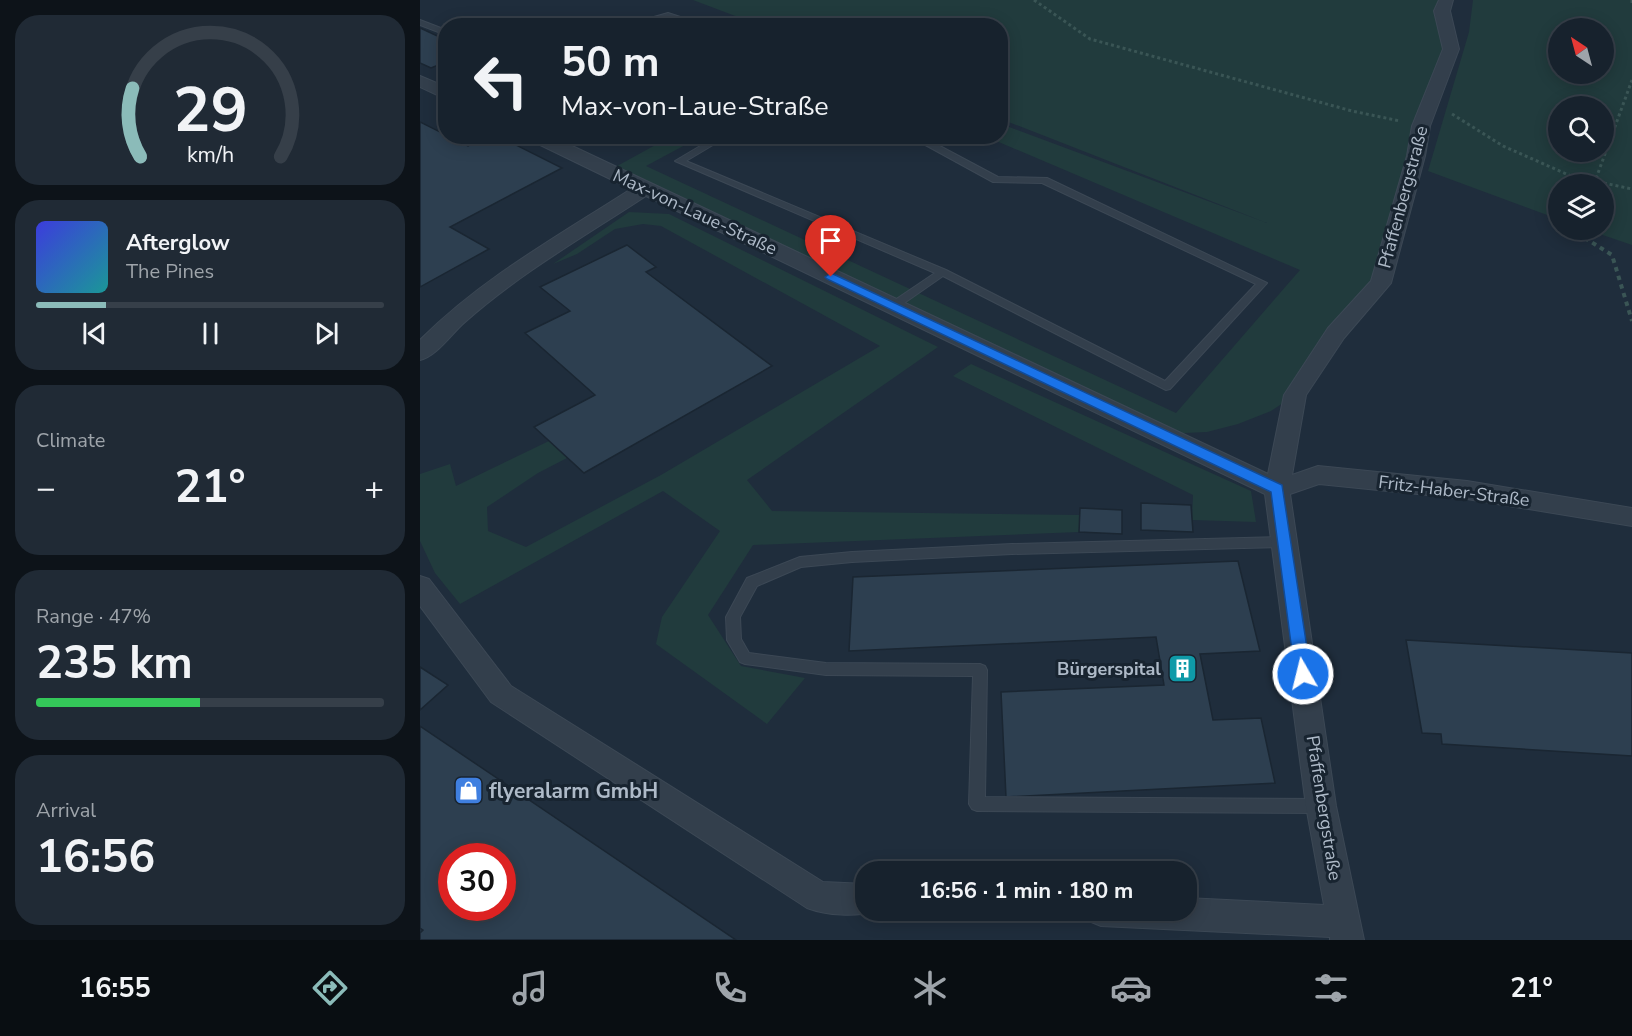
<!DOCTYPE html>
<meta charset="utf-8">
<style>
:root{--surface:#17222d;--page:#202a35;--text:#f1f3f6;--muted:#9ea4aa;--line:#363f49;--accent:#8bbbb9}
body{margin:0;font-family:"Nunito Sans",sans-serif;background:var(--page);color:var(--text);height:100vh;display:flex;flex-direction:column;font-size:22px;white-space:nowrap}
*{box-sizing:border-box;margin:0}
p{font-size:20px;color:var(--muted)}
.icon{flex:none;width:33px;height:33px;fill:none;stroke:currentColor;stroke-width:2;stroke-linecap:round;stroke-linejoin:round}
.map{position:relative;flex:1;overflow:hidden}
.drawer{display:flex;flex-direction:column;gap:15px;padding:15px;background:#0d1319;width:420px}
.drawer>*{flex:none}
.banner{position:absolute;left:18px;top:18px;width:570px;height:126px;border-radius:24px;box-shadow:0 3px 15px #0003,0 0 0 2px var(--line);background:#17222d;color:var(--text);overflow:hidden}
.needle{width:39px;rotate:324deg}
.controls{position:absolute;left:1128px;top:18px;display:grid;gap:12px}
.controls a{display:grid;place-items:center;width:66px;height:66px;border-radius:50%;background:var(--surface);box-shadow:0 3px 15px #0003,0 0 0 2px var(--line);font-size:30px}
.speed{position:absolute;left:18px;top:843px;display:flex;gap:12px;font-size:30px;font-weight:700;text-align:center}
.speed>*{display:grid;place-content:center;width:78px;height:78px;border-radius:50%;background:var(--surface);box-shadow:0 3px 15px #0003,0 0 0 2px var(--line);line-height:1}
.speed .limit{border:9px solid #d22;background:#fff;color:#111}
.pin{position:absolute;display:grid;place-items:center;width:51px;height:51px;color:#fff;margin:-62px -26px;border-radius:50% 50% 50% 0;rotate:-45deg;box-shadow:0 0 6px #0007}
.pin .icon{rotate:45deg}
.me{position:absolute;width:66px;margin:-33px;rotate:352deg;stroke-linejoin:round;filter:drop-shadow(0 0 4px #0008)}
.turn{display:flex;align-items:center;gap:21px;height:126px;padding:0 24px;font-size:27px}
.turn .icon{width:78px;height:78px;stroke-width:2.5}
.turn b{display:block;font-size:42px;line-height:51px}
.big{font-size:45px;font-weight:700;line-height:1.1}
.drawer .tile{flex:1;display:flex;flex-direction:column;justify-content:center;gap:9px;min-width:0;padding:0 21px;border-radius:24px;background:var(--page)}
.drawer .dial{align-items:center;gap:0}
.dial svg{height:156px;overflow:visible;fill:none;stroke:var(--line);stroke-width:7;stroke-linecap:round;text-anchor:middle}
.dial text{fill:var(--text);stroke:none}
.song{display:flex;align-items:center;gap:18px}
.cover{width:72px;height:72px;border-radius:9px;background:linear-gradient(135deg,hsl(240 70% 55%),hsl(180 70% 35%))}
.played{height:6px;border-radius:3px;background:linear-gradient(90deg,var(--accent) 20%,var(--line) 20%)}
.keys{display:flex;justify-content:space-around;direction:ltr}
.heat{display:flex;justify-content:space-between;align-items:center;font-size:33px;direction:ltr}
.charge{height:9px;border-radius:4px;background:linear-gradient(90deg,#34c759 47%,var(--line) 0)}
.trip{position:absolute;left:435px;top:861px;width:342px;height:60px;border-radius:24px;background:var(--surface);box-shadow:0 3px 15px #0003,0 0 0 2px var(--line);font-weight:700;line-height:60px;text-align:center}
.dock{display:flex;height:96px;justify-content:space-around;align-items:center;background:#090e12;color:var(--muted)}
.dock .icon{width:42px;height:42px}
.dock .current{color:var(--accent)}
.dock b{font-size:27px;color:var(--text)}
main{display:flex;flex:1;min-height:0}
.map>svg:first-child{display:block}
.green{fill:#213b3d;fill-rule:evenodd}
.building{fill:#2d3f50;stroke:#1a2632;stroke-width:1.5;fill-rule:evenodd}
.lines{fill:none;stroke-linecap:round;stroke-linejoin:round}
.service-casing{stroke:#3c4855;stroke-width:2}
.minor-casing{stroke:#3c4855;stroke-width:2}
.path-far1{stroke:#3a5555;stroke-width:3;stroke-dasharray:3 3;stroke-linecap:butt}
.path{stroke:#3a5555;stroke-width:4;stroke-dasharray:4.5 4.5;stroke-linecap:butt}
.service{fill:#333f4c;fill-rule:evenodd}
.minor{fill:#333f4c;fill-rule:evenodd}
.route{fill:#1a73e8;stroke:#114b97;stroke-width:1.5}
.labels{text-anchor:middle;stroke-width:6;stroke-linejoin:round;paint-order:stroke}
.street-label{font-size:18px;fill:#aebac8;stroke:#182430}
.poi-label{font-size:18px;font-weight:bold;fill:#aebac8;stroke:#182430;text-anchor:end}
.near-poi-label{font-size:21px;font-weight:bold;fill:#aebac8;stroke:#182430;text-anchor:start}
</style>
<main>
<section class="drawer">
<div class="tile dial"><svg viewBox="0 0 100 80">
<path d="M14 69A42 42 0 1 1 86 69"/>
<path d="M14 69A42 42 0 0 1 10 34" stroke="#8bbbb9"/>
<text x="50" y="56" font-size="32" font-weight="700">29</text>
<text x="50" y="72" font-size="11">km/h</text>
</svg></div>
<div class="tile">
<div class="song"><i class="cover"></i><div><b>Afterglow</b><p>The Pines</p></div></div>
<div class="played"></div>
<div class="keys"><svg class="icon" aria-label="previous" viewBox="0 0 24 24"><path d="M18 5L8 12l10 7zM5 5v14"/></svg><svg class="icon" aria-label="pause" viewBox="0 0 24 24"><path d="M8 5v14M16 5v14"/></svg><svg class="icon" aria-label="next" viewBox="0 0 24 24"><path d="M6 5l10 7-10 7zM19 5v14"/></svg></div>
</div>
<div class="tile"><p>Climate</p>
<div class="heat"><a>−</a><b class="big">21°</b><a>+</a></div>
</div>
<div class="tile"><p>Range · 47%</p><b class="big">235 km</b><div class="charge"></div></div>
<div class="tile"><p>Arrival</p><b class="big">16:56</b></div>
</section>
<div class="map">
<svg width="1212" height="940" viewBox="0 0 1212 940">
<rect width="100%" height="100%" fill="#1f2d3c"/>
<path class="green" d="M273,0h753l5,49 -70,234 -86,112 -24,16 -33,13 -31,8 -44,2 -555,-263 62,-34h30l-54,29 530,247 124,-143 -313,-133 13,-1 1,-12 266,99 -266,-104 -1,-93 -241,-1z
M1053,0h159v245l-44,-15h16v-46h-46v35l-130,-48 41,-139zM1184,28v46h-46v-46zM1184,106v46h-46v-46z
M209,212l40,2 269,133 -191,133 25,31 308,4 -1,17 -326,13 -45,70 33,51 64,12 -38,46 -111,-80 6,-27 58,-86 -57,-40 -203,113 -25,-31 -15,-32v-67l30,-10 6,22 93,-45 18,17 -29,15 -51,34 1,24 38,16 135,-72 219,-129 -219,-120 -18,-2 -28,5 -38,25 -24,10z
M551,364l280,127 5,31 -64,-2 1,-25 -240,-119z"/>
<path class="building" d="M0,28l26,12v22l-15,6 -11,-5z
M0,122l48,24 19,-10h11l64,32 -112,59 39,22 -69,38z
M207,245l29,22 -10,5 126,94 -188,107 -50,-46 61,-32 -70,-62 45,-22 -30,-24z
M721,503l50,2 2,27 -52,-2z
M660,508l42,2v24l-43,-2z
M818,561l22,90 -60,3 13,66 48,-2 14,65 -269,14 -5,-105 163,-7 -8,-48 -307,14 4,-74z
M986,640l226,13v103l-190,-12 -1,-10 -19,-1z
M0,667l28,18 -28,25z
M0,726l316,214h-316v-7l3,-3 -3,-2zM32,856h50v52h-50z"/>
<g class="lines">
<defs>
<path id="service" d="M248,13l40,13h-13l-27,-9 -32,9h-14z
M0,20l26,10v5l-26,-10z
M297,136h11l-42,25 260,109 219,111 91,-97 -214,-101 -49,-1 -84,-46h12l77,41 49,1 220,105 -97,106 -4,1 -223,-114 -46,32h-8l-1,-2 1,-2 46,-31 -260,-112z
M865,537l4,2 2,3 -2,3 -4,2 -273,7 -160,8 -51,5 -44,19 -17,31 1,22 8,14 77,10 154,1 5,2 2,4 -2,127 335,2 5,2 3,5 -3,5 -5,2 -343,-2 -5,-2 -3,-5 4,-128 -147,-1 -81,-11 -5,-2 -13,-22 -1,-23 21,-39 53,-21 52,-5 160,-8z"/>
<path id="minor" d="M1019,0h14l-3,11 9,38 -29,77 -5,30 -34,127 -47,55 -38,57 -14,80 26,-9 149,15 165,27v18l-165,-27 -148,-15 -29,10 46,312 28,134h-34v-3l-229,-11 -12,-5 -4,-11h101v-12l138,7 -18,-99 -41,-312 -619,-298c-61,40 -126,77 -181,126 -13,11 -28,34 -45,38v-20c62,-62 138,-104 211,-151l-101,-49 -2,-4h23l717,338 16,-79 44,-67 43,-47 36,-125 5,-30 31,-77 -9,-38z
M0,76l26,11v12l-26,-12z
M0,576l9,3 82,107 312,196 43,2v26h10c-19,8 -50,5 -69,-2l-316,-206 -71,-96z"/>
</defs>
<use href="#service" class="service-casing"/>
<use href="#minor" class="minor-casing"/>
<path class="path-far1" d="M614,0l56,39 262,72 48,10
M1212,0v3
M1032,114l51,32 68,30 61,13
M1174,184l38,-104
M1154,230l5,4"/>
<path class="path" d="M1157,233l35,22 20,66"/>
<use href="#service" class="service"/>
<use href="#minor" class="minor"/>
</g>
<path class="route" d="M411,273l451,212 29,189 -2,5 -6,2 -5,-2 -3,-5 -24,-182 -444,-213 -2,-2z"/>
<defs>
<symbol id="building-square" viewBox="-11 -11 22 22"><rect x="-9" y="-9" width="18" height="18" rx="4" fill="#0f9aa8" stroke="#182430"/><path d="M-4-6H4V6H1V3H-1V6H-4ZM-2.5-4.3h1.7v1.8h-1.7ZM.8-4.3h1.7v1.8H.8ZM-2.5-1h1.7V.8h-1.7ZM.8-1h1.7V.8H.8Z" fill="#fff"/></symbol>
<symbol id="shop-square" viewBox="-11 -11 22 22"><rect x="-9" y="-9" width="18" height="18" rx="4" fill="#3f7fe0" stroke="#182430"/><path d="M-5-2.5h2.3a2.7 3.5 0 0 1 5.4 0H5L5.5 6h-11ZM-1.5-2.5h3a1.5 2.3 0 0 0-3 0Z" fill="#fff"/></symbol>
</defs>
<g fill-rule="evenodd">
<use href="#building-square" x="746" y="652" width="33" height="33"/>
<use href="#shop-square" x="32" y="774" width="33" height="33"/>
</g>
<g class="labels">
<g class="street-label">
<text transform="translate(983 197) rotate(-75)" y="6">Pfaffenbergstraße</text>
<text transform="translate(275 212) rotate(25)" y="6">Max-von-Laue-Straße</text>
<text transform="translate(1034 491) rotate(7)" y="6">Fritz-Haber-Straße</text>
<text transform="translate(904 808) rotate(81)" y="6">Pfaffenbergstraße</text>
</g>
<g class="poi-label">
<text x="741" y="675">Bürgerspital</text>
</g>
<g class="near-poi-label">
<text x="69" y="798">flyeralarm GmbH</text>
</g>
</g>
</svg>
<div class="controls">
<a><svg class="needle" viewBox="-14 -14 28 28"><path d="M0-13l5 13h-10z" fill="#e53935"/><path d="M0 13l5-13h-10z" fill="#9ea4aa"/></svg></a>
<a><svg class="icon" aria-label="search" viewBox="0 0 24 24"><circle cx="10" cy="10" r="6"/><path d="M15 15l6 6"/></svg></a>
<a><svg class="icon" aria-label="layers" viewBox="0 0 24 24"><path d="M12 4l9 5-9 5-9-5zM3 14l9 5 9-5"/></svg></a>
</div>
<div class="speed"><div class="limit">30</div></div>
<div class="pin" style="left:411px;top:277px;background:#d93025"><svg class="icon" aria-label="arrive" viewBox="0 0 24 24"><path d="M6 21V4h12l-3 4 3 4H6"/></svg></div>
<svg class="me" style="left:883px;top:674px" viewBox="-20 -20 40 40"><circle r="17" fill="#1a73e8" stroke="#fff" stroke-width="3"/><path d="M0-11L8 9 0 5-8 9z" fill="#fff"/></svg>
<div class="trip">16:56 · 1 min · 180 m</div>
<div class="banner">
<div class="turn"><svg class="icon" aria-label="left" viewBox="0 0 24 24"><path d="M17 20v-9H6M10 6l-5 5 5 5"/></svg><div><b>50 m</b>Max-von-Laue-Straße</div></div>
</div>
</div>
</main>
<nav class="dock">
<b>16:55</b>
<svg class="icon current" aria-label="directions" viewBox="0 0 24 24"><path d="M12 3l9 9-9 9-9-9zM9 14v-3h6M13 9l2 2-2 2"/></svg>
<svg class="icon" aria-label="music" viewBox="0 0 24 24"><path d="M9 18V5l10-2v13"/><circle cx="6" cy="18" r="3"/><circle cx="16" cy="16" r="3"/></svg>
<svg class="icon" aria-label="phone" viewBox="0 0 24 24"><path d="M5 4h4l2 5-3 2q2 4 5 5l2-3 5 2v4C11 20 4 13 5 4z"/></svg>
<svg class="icon" aria-label="climate" viewBox="0 0 24 24"><path d="M12 3v18M4 7l16 10M4 17L20 7"/></svg>
<svg class="icon" aria-label="car" viewBox="0 0 24 24"><path d="M5 17H2v-5l4-1 3-4h7l3 4 3 1v5h-3M9 17h6M6 11h13"/><circle cx="7" cy="17" r="2"/><circle cx="17" cy="17" r="2"/></svg>
<svg class="icon" aria-label="filters" viewBox="0 0 24 24"><path d="M4 7h16M4 17h16"/><circle cx="9" cy="7" r="2"/><circle cx="15" cy="17" r="2"/></svg>
<b>21°</b>
</nav>
